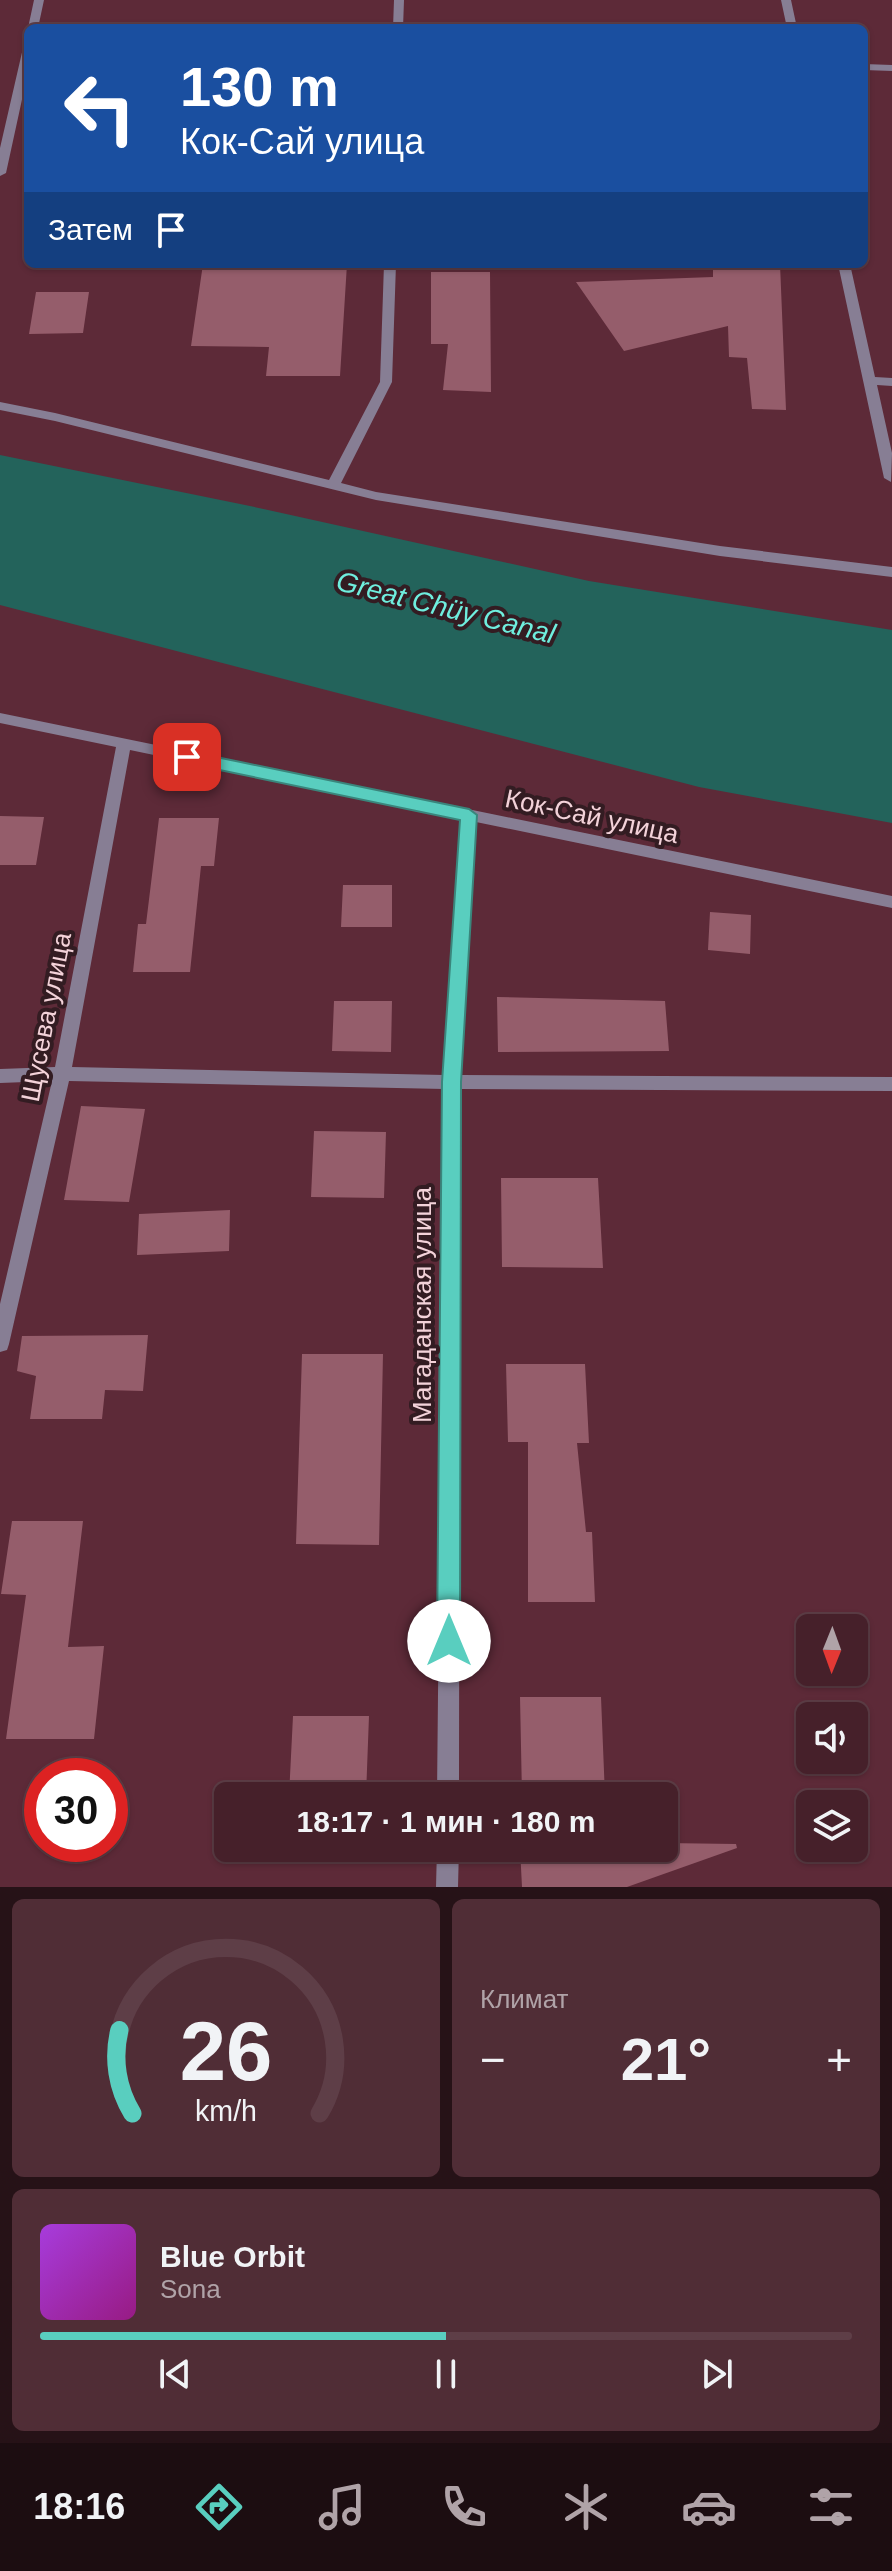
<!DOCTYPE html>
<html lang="ru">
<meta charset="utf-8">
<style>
:root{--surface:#46202a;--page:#502d36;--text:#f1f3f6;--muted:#b0a3a8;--line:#5e3e47;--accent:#59cebf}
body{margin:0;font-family:Arial,sans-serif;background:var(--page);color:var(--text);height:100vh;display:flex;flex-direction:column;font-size:30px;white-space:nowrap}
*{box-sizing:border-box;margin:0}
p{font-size:26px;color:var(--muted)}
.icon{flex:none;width:44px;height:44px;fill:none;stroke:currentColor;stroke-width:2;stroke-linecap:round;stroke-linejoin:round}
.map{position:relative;height:1887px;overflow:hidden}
.sheet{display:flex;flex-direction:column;gap:12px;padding:12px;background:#261217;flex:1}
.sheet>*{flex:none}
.top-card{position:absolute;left:24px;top:24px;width:844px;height:244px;border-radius:12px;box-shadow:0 2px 6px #0004,0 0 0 2px var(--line);background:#1a4fa0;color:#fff;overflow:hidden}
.needle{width:52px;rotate:181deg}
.controls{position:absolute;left:796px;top:1614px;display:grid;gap:16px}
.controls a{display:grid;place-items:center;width:72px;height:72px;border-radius:12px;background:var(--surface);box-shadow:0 2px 6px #0004,0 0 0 2px var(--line);font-size:40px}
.speed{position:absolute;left:24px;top:1758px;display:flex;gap:16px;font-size:40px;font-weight:700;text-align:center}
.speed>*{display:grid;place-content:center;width:104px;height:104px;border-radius:50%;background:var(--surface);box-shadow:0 2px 6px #0004,0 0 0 2px var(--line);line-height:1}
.speed .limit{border:12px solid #d22;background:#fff;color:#111}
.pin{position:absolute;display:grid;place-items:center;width:68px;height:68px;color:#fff;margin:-34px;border-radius:16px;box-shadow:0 4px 12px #0006}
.me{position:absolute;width:88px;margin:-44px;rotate:0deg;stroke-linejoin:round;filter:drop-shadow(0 0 6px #0008)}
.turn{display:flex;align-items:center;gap:28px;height:168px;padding:0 24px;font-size:36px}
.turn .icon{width:104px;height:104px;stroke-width:2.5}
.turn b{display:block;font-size:56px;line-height:68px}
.then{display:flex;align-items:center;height:76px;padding:0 24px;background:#0003;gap:16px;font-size:30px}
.big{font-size:60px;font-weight:700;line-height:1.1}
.sheet .tile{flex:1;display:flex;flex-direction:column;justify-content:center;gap:12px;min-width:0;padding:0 28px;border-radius:12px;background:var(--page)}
.sheet .dial{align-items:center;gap:0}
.dial svg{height:208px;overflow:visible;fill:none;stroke:var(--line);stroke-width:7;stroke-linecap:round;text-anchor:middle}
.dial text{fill:var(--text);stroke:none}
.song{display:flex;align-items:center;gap:24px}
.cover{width:96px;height:96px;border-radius:12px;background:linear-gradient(135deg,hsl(280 70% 55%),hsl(310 70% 35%))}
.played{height:8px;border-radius:4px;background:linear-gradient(90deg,var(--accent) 50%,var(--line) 50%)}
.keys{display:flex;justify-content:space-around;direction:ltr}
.heat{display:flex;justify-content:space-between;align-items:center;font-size:44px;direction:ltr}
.sheet .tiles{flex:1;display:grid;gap:12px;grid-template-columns:1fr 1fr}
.tile:last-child{grid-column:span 2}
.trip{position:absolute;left:214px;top:1782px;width:464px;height:80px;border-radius:12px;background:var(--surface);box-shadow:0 2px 6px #0004,0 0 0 2px var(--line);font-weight:700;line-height:80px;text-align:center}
.menu{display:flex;height:128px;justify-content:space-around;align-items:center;background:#1c0d11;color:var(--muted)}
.menu .icon{width:56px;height:56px}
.menu .active{color:var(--accent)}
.menu b{font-size:36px;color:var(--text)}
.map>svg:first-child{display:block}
.water{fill:#23635b}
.building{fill:#955d6b}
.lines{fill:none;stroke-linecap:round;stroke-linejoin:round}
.minor{fill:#877e94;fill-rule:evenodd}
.route{fill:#59cebf;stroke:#3a867c;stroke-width:2}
.labels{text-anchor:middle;stroke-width:8;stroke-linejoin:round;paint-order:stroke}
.street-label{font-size:26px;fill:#f3d2d9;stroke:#331c22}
.water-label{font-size:28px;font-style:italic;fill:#6feede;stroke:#331c22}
</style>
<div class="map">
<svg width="892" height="1887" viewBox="0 0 892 1887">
<rect width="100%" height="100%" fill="#5d2a38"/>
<path class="water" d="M0,455l250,51 339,75 303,49v193l-193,-36 -699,-182z"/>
<path class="building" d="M203,264h144l-7,112h-74l3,-29 -78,-1z
M713,264h67l6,146 -34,-1 -5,-51 -18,-1 -1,-31 -104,25 -48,-69 137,-5z
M431,272h59l1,120 -48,-2 5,-46h-17z
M36,292h53l-6,41 -54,1z
M0,816l44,1 -8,48h-36z
M159,818h60l-5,48h-13l-11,106h-57l5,-48h8z
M343,885h49v42h-51z
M710,912l41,3 -1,39 -42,-4z
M497,997l168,4 4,50 -171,1z
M334,1001h58l-1,51 -59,-1z
M81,1106l64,3 -16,93 -65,-2z
M314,1131l72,1 -2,66 -73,-1z
M501,1178h97l5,90 -101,-1z
M230,1210l-1,41 -92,4 2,-41z
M148,1335l-5,56 -38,-1 -3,29h-72l6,-43 -19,-5 5,-35z
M302,1354h81l-4,191 -83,-1z
M506,1364h79l4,79h-12l9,89h6l3,70h-67v-160h-20z
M12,1521h71l-15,126 36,-1 -10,93h-88l20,-144 -25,-1z
M520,1697h81l4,99h-83z
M293,1716h76l-3,80h-77z
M664,1843l72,1 1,4 -110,39h-105l-2,-39h144z"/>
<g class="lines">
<path class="minor" d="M34,0h10l-6,28h-10z
M394,0h10l-1,28h-10z
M781,0h10l6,28h-10z
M28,45v27l-22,101 -6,3v-28l23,-100z
M864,64l28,1v6l-28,-1z
M384,264h12l-4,118 -51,101 35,9 344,54 172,21v10l-172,-21 -344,-56 -321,-79 -55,-11v-8l55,11 274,67 51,-98z
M838,264h12l25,113 17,1v8l-15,-1 15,68 -1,29 -7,-4z
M0,713l892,183v12l-416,-86 -15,253 431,2v14l-432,-2 -1,707h-22l7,-707 -375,-8 -60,263 -2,6 -7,2v-48l52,-223 -52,2v-14l55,-2 61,-320 -116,-24zM130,750l331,69 -17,256 -372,-8z
M437,1848h22l-1,39h-22z"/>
</g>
<path class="route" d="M187,751l282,58 8,6 -16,267 -1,559 -3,8 -8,3 -9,-3 -3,-8 5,-559 18,-262 -279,-58 -3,-5 3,-4z"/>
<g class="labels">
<g class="street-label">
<text transform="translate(592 816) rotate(12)" y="9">Кок-Сай улица</text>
<text transform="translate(46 1017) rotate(-79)" y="9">Щусева улица</text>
<text transform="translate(422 1305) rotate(-90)" y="9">Магаданская улица</text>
</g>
<g class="water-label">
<text transform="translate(446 607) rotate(14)" y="10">Great Chüy Canal</text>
</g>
</g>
</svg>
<div class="controls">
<a><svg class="needle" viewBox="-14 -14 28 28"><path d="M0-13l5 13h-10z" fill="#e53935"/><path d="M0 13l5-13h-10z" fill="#b0a3a8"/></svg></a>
<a><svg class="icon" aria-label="sound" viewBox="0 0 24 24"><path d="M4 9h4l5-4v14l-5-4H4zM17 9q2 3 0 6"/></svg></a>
<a><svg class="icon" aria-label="layers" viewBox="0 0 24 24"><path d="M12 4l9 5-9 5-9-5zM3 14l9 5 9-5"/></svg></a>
</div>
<div class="speed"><div class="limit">30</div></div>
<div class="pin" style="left:187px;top:757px;background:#d93025"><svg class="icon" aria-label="arrive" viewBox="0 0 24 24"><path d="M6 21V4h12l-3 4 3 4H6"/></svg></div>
<svg class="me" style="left:449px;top:1641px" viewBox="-20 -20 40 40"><circle r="19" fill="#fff"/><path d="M0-13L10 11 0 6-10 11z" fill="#59cebf"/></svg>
<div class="trip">18:17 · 1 мин · 180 m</div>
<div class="top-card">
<div class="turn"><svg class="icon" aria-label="left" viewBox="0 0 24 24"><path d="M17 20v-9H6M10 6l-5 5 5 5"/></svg><div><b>130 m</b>Кок-Сай улица</div></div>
<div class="then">Затем<svg class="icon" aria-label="arrive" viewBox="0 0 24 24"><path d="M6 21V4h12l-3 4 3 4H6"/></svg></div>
</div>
</div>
<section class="sheet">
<div class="tiles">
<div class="tile dial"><svg viewBox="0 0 100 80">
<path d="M14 69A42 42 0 1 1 86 69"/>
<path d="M14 69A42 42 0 0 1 9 37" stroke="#59cebf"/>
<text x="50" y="56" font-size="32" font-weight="700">26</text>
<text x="50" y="72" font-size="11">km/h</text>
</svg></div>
<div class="tile"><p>Климат</p>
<div class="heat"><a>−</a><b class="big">21°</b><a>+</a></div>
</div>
<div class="tile">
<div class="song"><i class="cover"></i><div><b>Blue Orbit</b><p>Sona</p></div></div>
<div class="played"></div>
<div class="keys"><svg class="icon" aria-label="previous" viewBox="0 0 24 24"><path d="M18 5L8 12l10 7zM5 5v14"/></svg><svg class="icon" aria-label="pause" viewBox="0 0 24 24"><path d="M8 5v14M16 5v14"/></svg><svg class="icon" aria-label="next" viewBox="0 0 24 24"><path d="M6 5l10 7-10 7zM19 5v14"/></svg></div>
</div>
</div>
</section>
<nav class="menu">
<b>18:16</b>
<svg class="icon active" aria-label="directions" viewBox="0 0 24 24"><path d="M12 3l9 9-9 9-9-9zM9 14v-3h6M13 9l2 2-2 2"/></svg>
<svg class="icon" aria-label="music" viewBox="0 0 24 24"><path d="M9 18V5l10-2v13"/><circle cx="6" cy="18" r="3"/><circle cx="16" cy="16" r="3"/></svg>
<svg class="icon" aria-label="phone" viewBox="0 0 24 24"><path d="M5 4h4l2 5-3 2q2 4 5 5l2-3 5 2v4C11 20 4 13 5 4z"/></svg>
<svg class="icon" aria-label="climate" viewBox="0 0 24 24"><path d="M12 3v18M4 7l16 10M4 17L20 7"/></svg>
<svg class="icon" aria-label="car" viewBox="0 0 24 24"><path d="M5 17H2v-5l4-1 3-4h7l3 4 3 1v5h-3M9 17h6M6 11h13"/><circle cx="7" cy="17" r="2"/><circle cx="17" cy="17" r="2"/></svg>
<svg class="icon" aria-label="filters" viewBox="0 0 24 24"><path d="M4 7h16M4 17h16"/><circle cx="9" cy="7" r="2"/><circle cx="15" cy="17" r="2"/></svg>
</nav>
